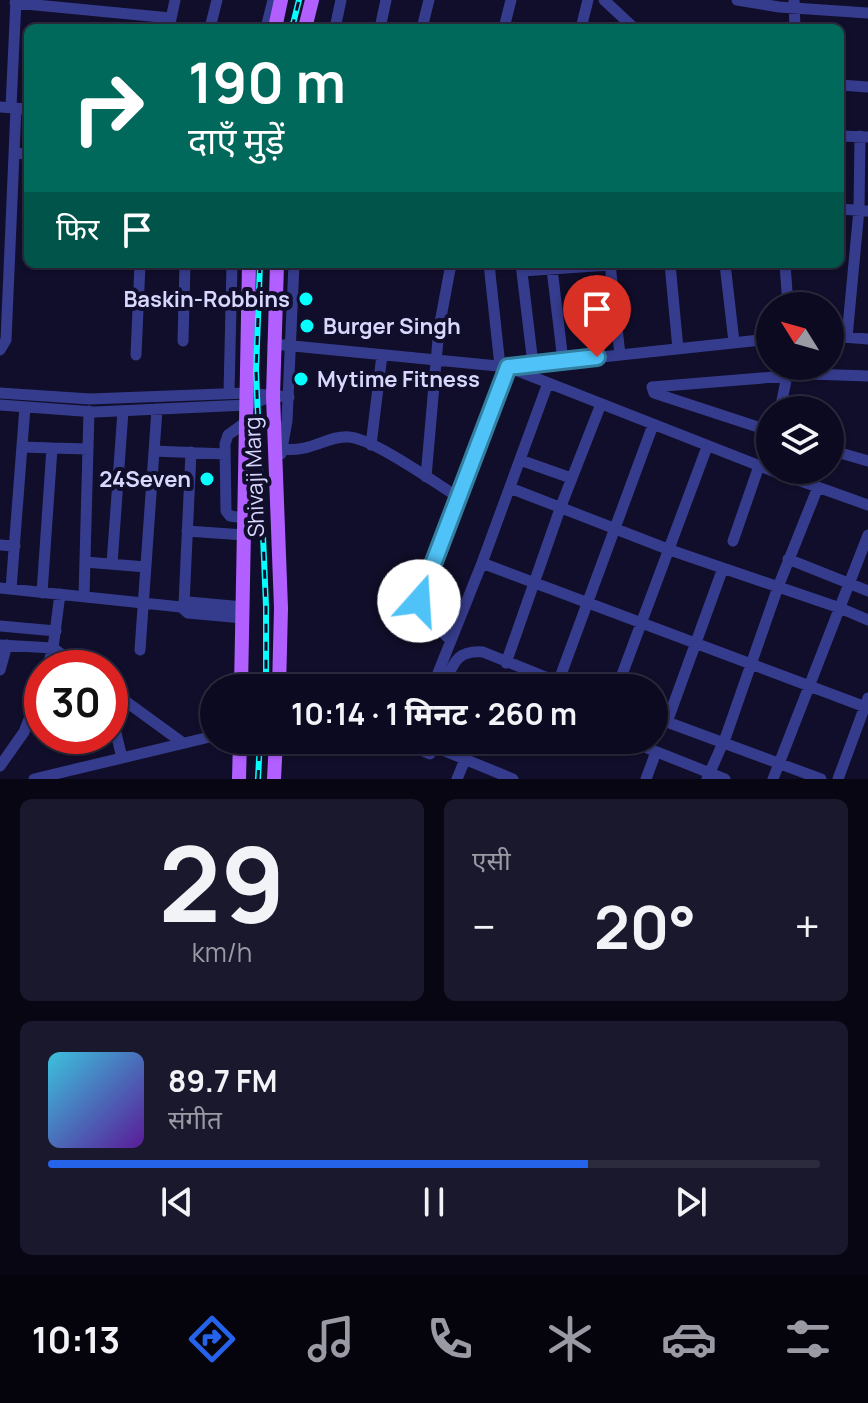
<!DOCTYPE html>
<html lang="hi">
<meta charset="utf-8">
<style>
:root{--surface:#0c0a20;--page:#1a182d;--text:#f1f3f6;--muted:#9a9aa5;--line:#2c2b3e;--accent:#2563eb}
body{margin:0;font-family:Manrope,"Noto Sans Devanagari",sans-serif;background:var(--page);color:var(--text);height:100vh;display:flex;flex-direction:column;font-size:30px;white-space:nowrap}
*{box-sizing:border-box;margin:0}
p{font-size:26px;color:var(--muted)}
.icon{flex:none;width:44px;height:44px;fill:none;stroke:currentColor;stroke-width:2;stroke-linecap:round;stroke-linejoin:round}
.map{position:relative;height:779px;overflow:hidden}
.panel{display:flex;flex-direction:column;gap:20px;padding:20px;background:#070612;flex:1}
.panel>*{flex:none}
.guide{position:absolute;left:24px;top:24px;width:820px;height:244px;border-radius:12px;box-shadow:0 2px 6px #0004,0 0 0 2px var(--line);background:#00695c;color:#fff;overflow:hidden}
.needle{width:52px;rotate:307deg}
.tools{position:absolute;left:756px;top:292px;display:grid;gap:16px}
.tools a{display:grid;place-items:center;width:88px;height:88px;border-radius:50%;background:var(--surface);box-shadow:0 2px 6px #0004,0 0 0 2px var(--line);font-size:40px}
.speed{position:absolute;left:24px;top:650px;display:flex;gap:16px;font-size:40px;font-weight:700;text-align:center}
.speed>*{display:grid;place-content:center;width:104px;height:104px;border-radius:50%;background:var(--surface);box-shadow:0 2px 6px #0004,0 0 0 2px var(--line);line-height:1}
.speed .limit{border:12px solid #d22;background:#fff;color:#111}
.pin{position:absolute;display:grid;place-items:center;width:68px;height:68px;color:#fff;margin:-82px -34px;border-radius:50% 50% 50% 0;rotate:-45deg;box-shadow:0 0 8px #0007}
.pin .icon{rotate:45deg}
.me{position:absolute;width:88px;margin:-44px;rotate:19deg;stroke-linejoin:round;filter:drop-shadow(0 0 6px #0008)}
.turn{display:flex;align-items:center;gap:28px;height:168px;padding:0 32px;font-size:36px}
.turn .icon{width:104px;height:104px;stroke-width:2.5}
.turn b{display:block;font-size:56px;line-height:68px}
.then{display:flex;align-items:center;height:76px;padding:0 32px;background:#0003;gap:16px;font-size:30px}
.big{font-size:60px;font-weight:700;line-height:1.1}
.panel .tile{flex:1;display:flex;flex-direction:column;justify-content:center;gap:12px;min-width:0;padding:0 28px;border-radius:12px;background:var(--page)}
.panel .dial{align-items:center;gap:0}
.dial b{font-size:104px;line-height:1}
.song{display:flex;align-items:center;gap:24px}
.cover{width:96px;height:96px;border-radius:12px;background:linear-gradient(135deg,hsl(190 70% 55%),hsl(270 70% 35%))}
.played{height:8px;border-radius:4px;background:linear-gradient(90deg,var(--accent) 70%,var(--line) 70%)}
.keys{display:flex;justify-content:space-around;direction:ltr}
.heat{display:flex;justify-content:space-between;align-items:center;font-size:44px;direction:ltr}
.panel .tiles{flex:1;display:grid;gap:20px;grid-template-columns:1fr 1fr}
.tile:last-child{grid-column:span 2}
.trip{position:absolute;left:200px;top:674px;width:468px;height:80px;border-radius:40px;background:var(--surface);box-shadow:0 2px 6px #0004,0 0 0 2px var(--line);font-weight:700;line-height:80px;text-align:center}
.tabs{display:flex;height:128px;justify-content:space-around;align-items:center;background:#05040d;color:var(--muted)}
.tabs .icon{width:56px;height:56px}
.tabs .active{color:var(--accent)}
.tabs b{font-size:36px;color:var(--text)}
.map>svg:first-child{display:block}
.lines{fill:none;stroke-linecap:round;stroke-linejoin:round}
.minor{stroke:#363c8d;stroke-width:11}
.major{stroke:#b25fff;stroke-width:14}
.rail-casing{stroke:#04fffe;stroke-width:6}
.rail{stroke:#100e2a;stroke-width:3;stroke-dasharray:9;stroke-linecap:butt}
.route-casing{stroke:#337fa1;stroke-width:20}
.route{stroke:#4fc3f7;stroke-width:14}
.poi-dot{fill:#04fffe;stroke:#100e2a;stroke-width:3}
.labels{text-anchor:middle;stroke-width:8;stroke-linejoin:round;paint-order:stroke}
.poi-label{font-size:22px;font-weight:bold;fill:#d8d8ff;stroke:#100e2a;text-anchor:end}
.street-label{font-size:22px;fill:#d8d8ff;stroke:#100e2a}
</style>
<div class="map">
<svg width="868" height="779" viewBox="0 0 868 779">
<rect width="100%" height="100%" fill="#100e2a"/>
<g class="lines">
<path class="minor" d="M604,0l30,28
M737,0l42,7 89,6
M794,0l1,28
M15,3l156,15
M169,28l6,-28
M210,28l7,-28
M266,28l7,-28
M335,28l6,-28
M380,28l6,-28
M422,28l7,-28
M504,28l7,-28
M581,28l7,-28
M840,85l28,2
M0,107l28,2
M11,107l5,-107
M840,136l28,1
M14,153l14,1
M840,209l28,2
M489,264l11,102
M521,264l12,100
M610,264l10,91
M670,264l8,85
M725,264l9,78
M785,264l3,42
M552,269l11,92
M522,271l88,-6
M830,336l38,3
M847,337l12,-127 1,-74
M183,341l2,-77
M273,344l235,23 262,103
M0,350l6,-10 10,-232
M136,355l4,-91
M0,393l90,6 157,-6 42,4
M229,393l3,-129
M0,405l95,7 152,-7 21,-7
M780,410l7,-34 23,-2 58,2
M770,431l-116,-38 -2,-6 135,-11
M371,445l11,-90
M22,447l30,1
M282,449c29,4 46,-14 67,-12 25,2 85,45 109,60l-39,104 5,11 26,28
M830,450l38,11
M154,451l71,3
M281,454l6,-33 7,-157
M520,460l51,18
M770,470l98,35
M426,477l13,-149 12,-64
M510,488l160,62 170,58 28,12
M458,497l50,-130 262,-28
M244,518l-14,-2 -4,-5 -1,-67 3,-9 18,-13
M187,531l57,4
M733,541l26,-75
M0,545l15,1
M788,559l80,32
M85,562l61,5
M482,563l386,145
M112,564l11,-153
M723,568l-56,154 154,57
M0,588l181,19 7,6 55,5
M11,589l14,-182
M42,593l10,-145 36,1
M84,597l5,-186
M184,604l7,-152
M181,606l8,-4 54,5
M0,626l56,5
M0,645l53,3 28,20
M140,650l17,-241
M506,663l55,-157 40,-102
M47,668l6,-20 7,-54
M0,670l7,-25
M280,678l22,10
M432,688l50,-125 66,-180
M443,688c10,-22 11,-38 40,-36l75,30
M475,688l3,-9 25,9
M556,688l97,-263
M617,688l90,-241
M110,690l73,53
M110,708l12,50
M398,740l32,14
M418,740l95,39
M627,740l98,39
M0,766l24,-34 18,-46
M34,779l180,-43
M457,779l16,-39
M646,779l10,-27
M707,779l19,-43 52,-149 40,-100
M773,779l95,-244
M838,779l30,-81"/>
<path class="major" d="M275,28l6,-28
M305,28l7,-28
M277,264l-4,132 8,212 -2,80
M241,688l8,-424
M239,779l1,-39
M274,779l2,-39"/>
<defs>
<path id="rail" d="M292,28l7,-28
M260,264l-4,107 10,235v82
M258,779l2,-39"/>
</defs>
<use href="#rail" class="rail-casing"/>
<use href="#rail" class="rail"/>
</g>
<g class="lines">
<defs>
<path id="route" d="M419,601l89,-234 89,-10"/>
</defs>
<use href="#route" class="route-casing"/>
<use href="#route" class="route"/>
</g>
<g class="poi-dot">
<circle cx="306" cy="299" r="8"/>
<circle cx="307" cy="326" r="8"/>
<circle cx="301" cy="379" r="8"/>
<circle cx="207" cy="479" r="8"/>
</g>
<g class="labels">
<g class="poi-label">
<text x="290" y="307">Baskin-Robbins</text>
<text x="323" y="334" text-anchor="start">Burger Singh</text>
<text x="317" y="387" text-anchor="start">Mytime Fitness</text>
<text x="191" y="487">24Seven</text>
</g>
<g class="street-label">
<text transform="translate(254 477) rotate(-92)" y="8">Shivaji Marg</text>
</g>
</g>
</svg>
<div class="tools">
<a><svg class="needle" viewBox="-14 -14 28 28"><path d="M0-13l5 13h-10z" fill="#e53935"/><path d="M0 13l5-13h-10z" fill="#9a9aa5"/></svg></a>
<a><svg class="icon" aria-label="layers" viewBox="0 0 24 24"><path d="M12 4l9 5-9 5-9-5zM3 14l9 5 9-5"/></svg></a>
</div>
<div class="speed"><div class="limit">30</div></div>
<div class="pin" style="left:597px;top:357px;background:#d93025"><svg class="icon" aria-label="arrive" viewBox="0 0 24 24"><path d="M6 21V4h12l-3 4 3 4H6"/></svg></div>
<svg class="me" style="left:419px;top:601px" viewBox="-20 -20 40 40"><circle r="19" fill="#fff"/><path d="M0-13L10 11 0 6-10 11z" fill="#4fc3f7"/></svg>
<div class="trip">10:14 · 1 मिनट · 260 m</div>
<div class="guide">
<div class="turn"><svg class="icon" aria-label="right" viewBox="0 0 24 24"><path d="M7 20v-9h11M14 6l5 5-5 5"/></svg><div><b>190 m</b>दाएँ मुड़ें</div></div>
<div class="then">फिर<svg class="icon" aria-label="arrive" viewBox="0 0 24 24"><path d="M6 21V4h12l-3 4 3 4H6"/></svg></div>
</div>
</div>
<section class="panel">
<div class="tiles">
<div class="tile dial"><b>29</b><p>km/h</p></div>
<div class="tile"><p>एसी</p>
<div class="heat"><a>−</a><b class="big">20°</b><a>+</a></div>
</div>
<div class="tile">
<div class="song"><i class="cover"></i><div><b>89.7 FM</b><p>संगीत</p></div></div>
<div class="played"></div>
<div class="keys"><svg class="icon" aria-label="previous" viewBox="0 0 24 24"><path d="M18 5L8 12l10 7zM5 5v14"/></svg><svg class="icon" aria-label="pause" viewBox="0 0 24 24"><path d="M8 5v14M16 5v14"/></svg><svg class="icon" aria-label="next" viewBox="0 0 24 24"><path d="M6 5l10 7-10 7zM19 5v14"/></svg></div>
</div>
</div>
</section>
<nav class="tabs">
<b>10:13</b>
<svg class="icon active" aria-label="directions" viewBox="0 0 24 24"><path d="M12 3l9 9-9 9-9-9zM9 14v-3h6M13 9l2 2-2 2"/></svg>
<svg class="icon" aria-label="music" viewBox="0 0 24 24"><path d="M9 18V5l10-2v13"/><circle cx="6" cy="18" r="3"/><circle cx="16" cy="16" r="3"/></svg>
<svg class="icon" aria-label="phone" viewBox="0 0 24 24"><path d="M5 4h4l2 5-3 2q2 4 5 5l2-3 5 2v4C11 20 4 13 5 4z"/></svg>
<svg class="icon" aria-label="climate" viewBox="0 0 24 24"><path d="M12 3v18M4 7l16 10M4 17L20 7"/></svg>
<svg class="icon" aria-label="car" viewBox="0 0 24 24"><path d="M5 17H2v-5l4-1 3-4h7l3 4 3 1v5h-3M9 17h6M6 11h13"/><circle cx="7" cy="17" r="2"/><circle cx="17" cy="17" r="2"/></svg>
<svg class="icon" aria-label="filters" viewBox="0 0 24 24"><path d="M4 7h16M4 17h16"/><circle cx="9" cy="7" r="2"/><circle cx="15" cy="17" r="2"/></svg>
</nav>
